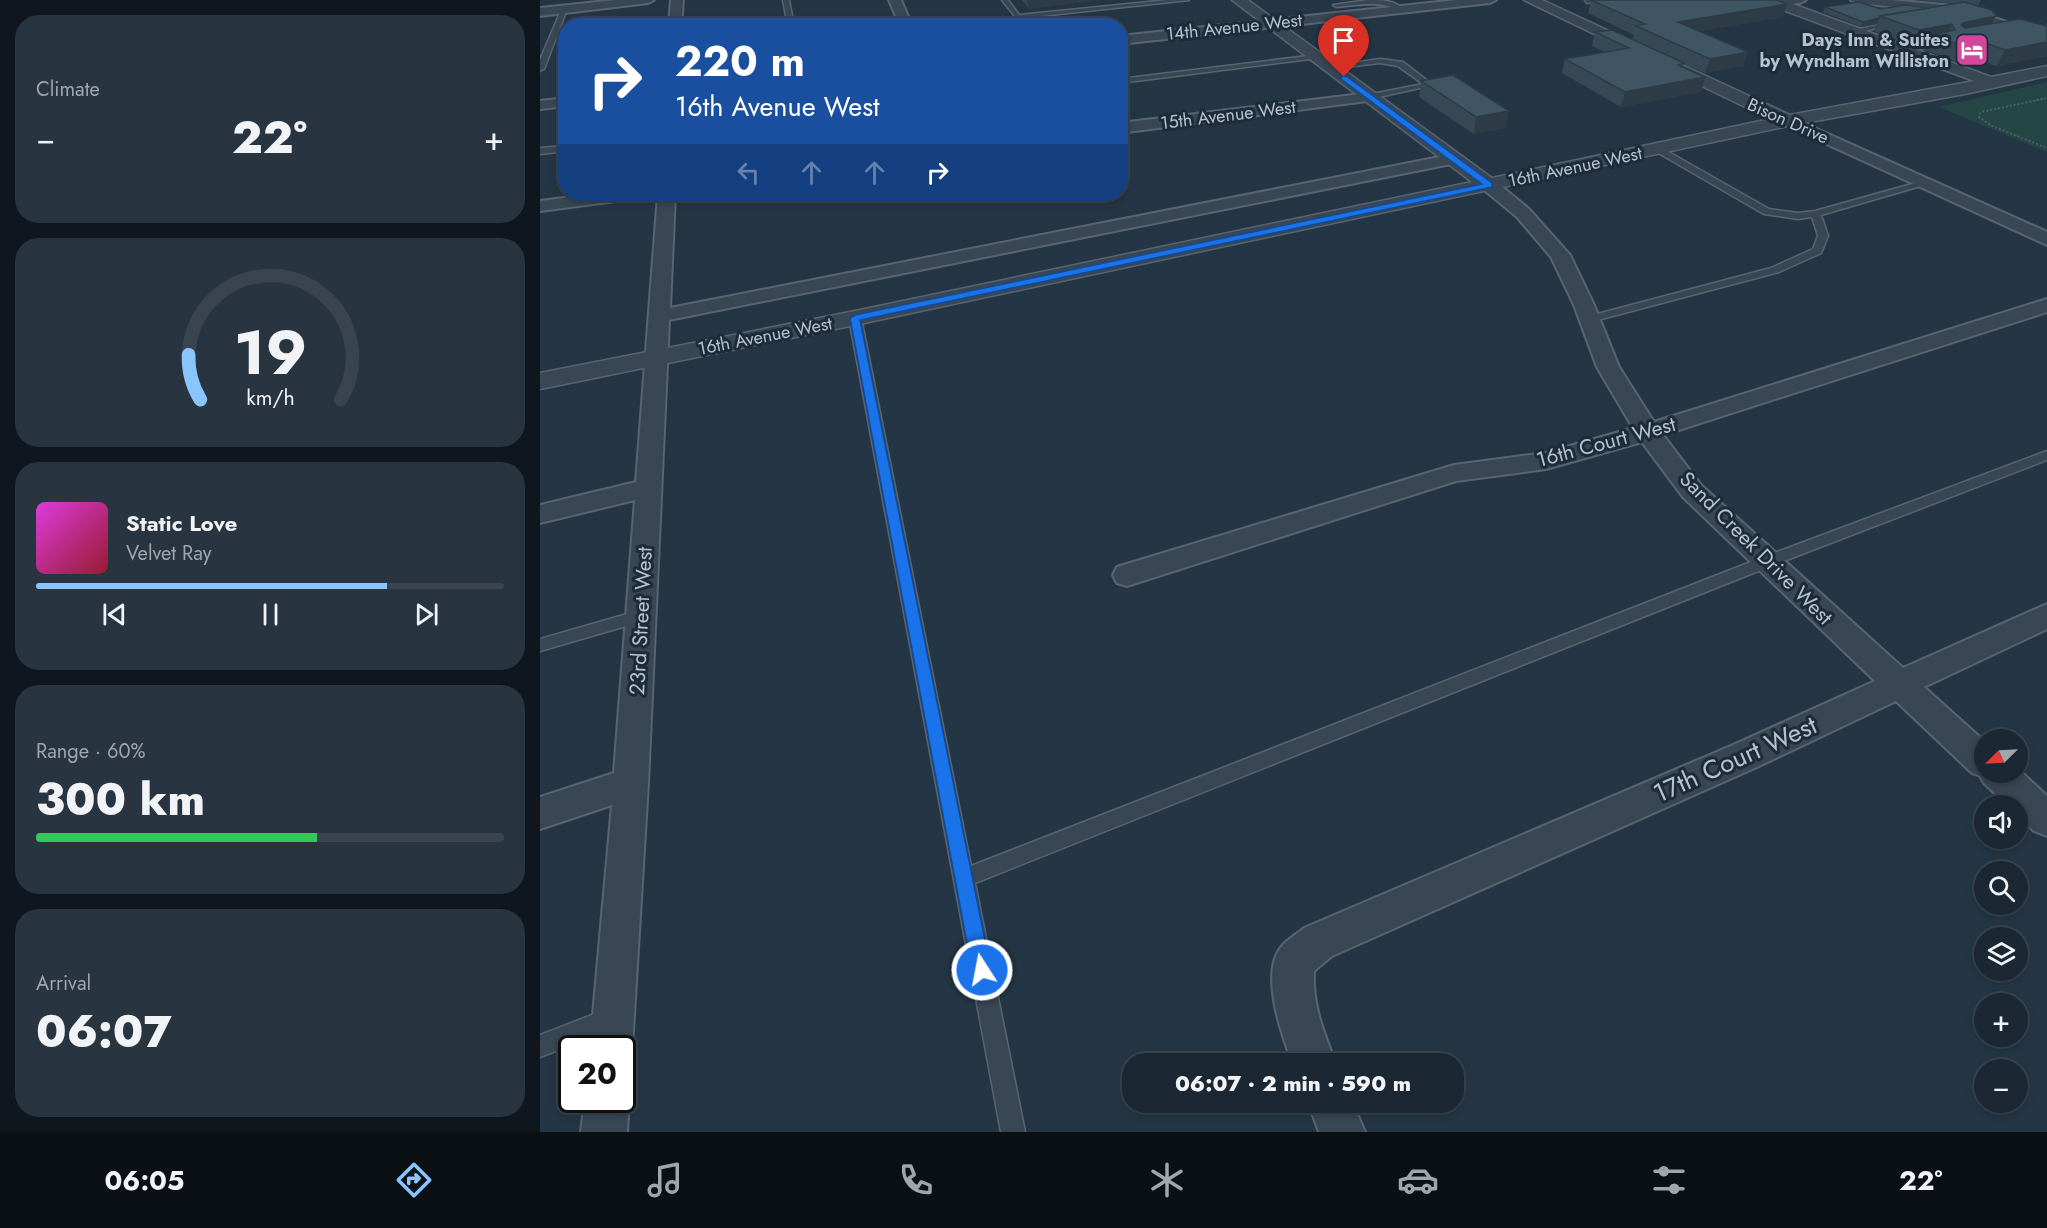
<!DOCTYPE html>
<meta charset="utf-8">
<style>
:root{--surface:#1b2834;--page:#283440;--text:#f1f3f6;--muted:#a0a6ac;--line:#39444f;--accent:#8ac5ff}
body{margin:0;font-family:Jost,sans-serif;background:var(--page);color:var(--text);height:100vh;display:flex;flex-direction:column;font-size:22px;white-space:nowrap}
*{box-sizing:border-box;margin:0}
p{font-size:20px;color:var(--muted)}
.icon{flex:none;width:33px;height:33px;fill:none;stroke:currentColor;stroke-width:2;stroke-linecap:round;stroke-linejoin:round}
.map{position:relative;flex:1;overflow:hidden}
.panel{display:flex;flex-direction:column;gap:15px;padding:15px;background:#0f161d;width:540px}
.panel>*{flex:none}
.top-card{position:absolute;left:18px;top:18px;width:570px;height:183px;border-radius:24px;box-shadow:0 3px 9px #0003,0 0 0 2px var(--line);background:#1a4fa0;color:#fff;overflow:hidden}
.needle{width:39px;rotate:246deg}
.buttons{position:absolute;left:1434px;top:729px;display:grid;gap:12px}
.buttons a{display:grid;place-items:center;width:54px;height:54px;border-radius:50%;background:var(--surface);box-shadow:0 3px 9px #0003,0 0 0 2px var(--line);font-size:30px}
.speed{position:absolute;left:18px;top:1035px;display:flex;gap:12px;font-size:30px;font-weight:700;text-align:center}
.speed>*{display:grid;place-content:center;width:78px;height:78px;border-radius:50%;background:var(--surface);box-shadow:0 3px 9px #0003,0 0 0 2px var(--line);line-height:1}
.speed .limit{border:3px solid #111;border-radius:9px;background:#fff;color:#111}
.pin{position:absolute;display:grid;place-items:center;width:51px;height:51px;color:#fff;margin:-62px -26px;border-radius:50% 50% 50% 0;rotate:-45deg;box-shadow:0 0 6px #0007}
.pin .icon{rotate:45deg}
.me{position:absolute;width:66px;margin:-33px;rotate:349deg;stroke-linejoin:round;filter:drop-shadow(0 0 4px #0008)}
.turn{display:flex;align-items:center;gap:21px;height:126px;padding:0 18px;font-size:27px}
.turn .icon{width:78px;height:78px;stroke-width:2.5}
.turn b{display:block;font-size:42px;line-height:51px}
.lanes{display:flex;align-items:center;height:57px;padding:0 18px;background:#0003;justify-content:center;gap:30px;direction:ltr}
.lanes .off{opacity:.35}
.big{font-size:45px;font-weight:800;line-height:1.1}
.panel .tile{flex:1;display:flex;flex-direction:column;justify-content:center;gap:9px;min-width:0;padding:0 21px;border-radius:24px;background:var(--page)}
.panel .dial{align-items:center;gap:0}
.dial svg{height:156px;overflow:visible;fill:none;stroke:var(--line);stroke-width:7;stroke-linecap:round;text-anchor:middle}
.dial text{fill:var(--text);stroke:none}
.song{display:flex;align-items:center;gap:18px}
.cover{width:72px;height:72px;border-radius:9px;background:linear-gradient(135deg,hsl(300 70% 55%),hsl(350 70% 35%))}
.played{height:6px;border-radius:3px;background:linear-gradient(90deg,var(--accent) 75%,var(--line) 75%)}
.keys{display:flex;justify-content:space-around;direction:ltr}
.heat{display:flex;justify-content:space-between;align-items:center;font-size:33px;direction:ltr}
.charge{height:9px;border-radius:4px;background:linear-gradient(90deg,#34c759 60%,var(--line) 0)}
.trip{position:absolute;left:582px;top:1053px;width:342px;height:60px;border-radius:24px;background:var(--surface);box-shadow:0 3px 9px #0003,0 0 0 2px var(--line);font-weight:800;line-height:60px;text-align:center}
.menu{display:flex;height:96px;justify-content:space-around;align-items:center;background:#0b1015;color:var(--muted)}
.menu .icon{width:42px;height:42px}
.menu .active{color:var(--accent)}
.menu b{font-size:27px;color:var(--text)}
main{display:flex;flex:1;min-height:0}
.map>svg:first-child{display:block}
.green{fill:#264646}
.lines{fill:none;stroke-linecap:round;stroke-linejoin:round}
.service-casing{stroke:#576571;stroke-width:3}
.minor-casing{stroke:#576571;stroke-width:4}
.tertiary-casing{stroke:#576571;stroke-width:3}
.path-far1{stroke:#476363;stroke-width:1.5;stroke-dasharray:2 2;stroke-linecap:butt}
.path{stroke:#476363;stroke-width:2;stroke-dasharray:2 2;stroke-linecap:butt}
.service{fill:#394754;fill-rule:evenodd}
.minor{fill:#394754;fill-rule:evenodd}
.tertiary{fill:#394754;fill-rule:evenodd}
.wall{fill:#374956}
.shaded-wall{fill:#2d3c46}
.building{fill:#405564;stroke:#2d3c46;stroke-width:1.5}
.route{fill:#1a73e8;stroke:#114b97;stroke-width:1.5}
.labels{text-anchor:middle;stroke-width:6;stroke-linejoin:round;paint-order:stroke}
.far-street-label{font-size:18px;fill:#b6c2ce;stroke:#1d2c3a}
.far-poi-label{font-size:18px;font-weight:bold;fill:#b6c2ce;stroke:#1d2c3a;text-anchor:end}
.street-label{font-size:21px;fill:#b6c2ce;stroke:#1d2c3a}
.near-street-label{font-size:26px;fill:#b6c2ce;stroke:#1d2c3a}
</style>
<main>
<section class="panel">
<div class="tile"><p>Climate</p>
<div class="heat"><a>−</a><b class="big">22°</b><a>+</a></div>
</div>
<div class="tile dial"><svg viewBox="0 0 100 80">
<path d="M14 69A42 42 0 1 1 86 69"/>
<path d="M14 69A42 42 0 0 1 8 46" stroke="#8ac5ff"/>
<text x="50" y="56" font-size="32" font-weight="700">19</text>
<text x="50" y="72" font-size="11">km/h</text>
</svg></div>
<div class="tile">
<div class="song"><i class="cover"></i><div><b>Static Love</b><p>Velvet Ray</p></div></div>
<div class="played"></div>
<div class="keys"><svg class="icon" aria-label="previous" viewBox="0 0 24 24"><path d="M18 5L8 12l10 7zM5 5v14"/></svg><svg class="icon" aria-label="pause" viewBox="0 0 24 24"><path d="M8 5v14M16 5v14"/></svg><svg class="icon" aria-label="next" viewBox="0 0 24 24"><path d="M6 5l10 7-10 7zM19 5v14"/></svg></div>
</div>
<div class="tile"><p>Range · 60%</p><b class="big">300 km</b><div class="charge"></div></div>
<div class="tile"><p>Arrival</p><b class="big">06:07</b></div>
</section>
<div class="map">
<svg width="1507" height="1132" viewBox="0 0 1507 1132">
<rect width="100%" height="100%" fill="#243645"/>
<path class="green" d="M1507,82v70l-108,-45z"/>
<g class="lines">
<defs>
<path id="service" d="M243,0h6l5,26h-6z
M462,0h6l11,15 149,-15h21l-167,18 3,5 -3,2z
M828,0c14,0 26,0 35,9l-3,2c-19,-11 -42,-6 -64,-4l-3,-2z
M1045,0h22l-20,3z
M22,8l5,1 -23,60 -4,2v-11z
M1356,21l2,3 -45,9 -3,-2z
M1404,41l2,3 -41,8 -3,-2z
M776,55l2,3 -198,25v-4z
M840,59l23,3 30,23 -63,14 -4,-2 1,-2 56,-11 -25,-18 -18,-3 -50,6 -4,-2z
M26,146v5l-26,3v-6z
M1118,146l111,63 29,4 17,-2 111,-31 5,3 -110,32 7,21 -7,17 -42,19 -185,49h-8v-4l185,-49 42,-19 5,-13 -6,-19 -14,2 -34,-5 -109,-63 -1,-2z
M315,315l6,3 110,548 790,-308 286,-107v9l-276,106 -796,317 50,249h-24l-152,-814z
M101,610l6,2 2,4 -2,4 -107,31v-12z
M70,1008l8,3 3,8 -3,8 -78,30v-22z"/>
<path id="minor" d="M76,0h38l-6,3 -108,13v-8z
M131,0h12l-2,26h-12z
M349,0h12l11,26h-12z
M917,0h39l-6,3 -370,41v-8z
M1242,0h24l-6,3 -24,3v-4z
M1311,0h40l63,6 93,28v8l-94,-29 -96,-10z
M830,93l5,1 2,3 -2,3 -255,33v-10z
M26,98v8l-26,3v-8z
M1248,116l259,116v13l-264,-121 -3,-3 3,-3z
M915,154l6,2 2,3 -2,3 -792,158 -21,463 -16,265 -6,15 -4,2v-17h-32l22,-243 -72,24v-32l74,-24 21,-273 -95,23v-18l96,-23 22,-288h17l-5,114z
M949,180l6,1 34,28 41,46 24,50 25,62 35,55 393,-123v13l-384,123 38,50 202,183 144,-64v25l-123,58 60,54v31h34v-3l29,27v40l-13,-5 -16,-16v-9h-10l-24,-23 -4,-7 -8,-3 -76,-72 -139,66 -425,189 -18,15c-2,34 10,62 22,93h-43c-11,-28 -34,-92 -11,-118 6,-7 15,-12 22,-18l429,-183 142,-64 -192,-184 -41,-55 -96,27 -90,12 -329,105 -10,-3 -4,-8 4,-8 337,-102 91,-12 88,-25 -36,-61 -23,-62 -23,-48 -34,-40 -34,-28 -3,-4 3,-4z
M55,194h46l-3,4 -6,1 -92,12v-10z
M82,1084l7,16 -2,32h-46l4,-32h37z
M768,1102h44l13,30h-46z"/>
<path id="tertiary" d="M692,0h16l244,178 278,-59 -246,-119h18l248,115 184,-34 -210,-78 -2,-3h20l209,77 56,-11v10l-82,18 -177,32 -933,199 -315,64v-16l315,-62 617,-129z"/>
</defs>
<use href="#service" class="service-casing"/>
<use href="#minor" class="minor-casing"/>
<use href="#tertiary" class="tertiary-casing"/>
<path class="path-far1" d="M1496,100l11,-2"/>
<path class="path" d="M1503,99l-62,13 -2,5 11,8 57,23"/>
<use href="#service" class="service"/>
<use href="#minor" class="minor"/>
<use href="#tertiary" class="tertiary"/>
</g>
<path class="wall" d="M482,0h78l-71,9z
M1051,0l196,4 -4,13 -84,14 49,21 -5,14 -38,7 -21,-9 -1,3 22,10 -4,15 -80,15 -59,-34 3,-14 40,-7 -13,-6 3,-14 38,7 1,-4 -46,-22z
M1378,0h63l-3,6 14,18 53,2 2,-4v34l-51,10 -21,-8 -19,4 -31,-12 4,-8 -17,4 -38,-15 3,-7 -16,3 -38,-15 2,-5 56,2 49,-1 23,-4z
M881,81l85,47 -32,6 -55,-37z"/>
<path class="shaded-wall" d="M487,0h73l-71,9z
M1247,4l-4,13 -109,19 4,-14z
M1456,16l-8,15 -32,7 7,-15z
M1339,18l-2,6 -16,3 2,-5z
M1412,24l-7,15 -13,-4 -3,7 -17,4 7,-16z
M1443,42l-8,16 -19,4 7,-16z
M1507,42v14l-51,10 9,-16z
M1208,52l-5,14 -38,7 5,-14z
M1165,77l-4,15 -80,15 4,-15z
M969,111l-3,17 -32,6 2,-17z"/>
<path class="building" d="M1051,0h185l11,4 -109,18 70,30 -38,7 -74,-33 9,-2z
M1319,2l22,7 24,-4 25,3 -50,8 -1,2 -16,4 -38,-15z
M1424,2l28,8 4,6 -33,7 -2,2 4,3 55,-9 27,7v16l-42,8 -22,-8 -20,4 -31,-11 23,-5 -3,-6 -33,6 -39,-14z
M1072,30l72,33 -6,2 27,12 -80,15 -60,-33 64,-11 -34,-16z
M913,75l56,36 -33,6 -55,-36z"/>
<path class="route" d="M801,76h5l146,107v4l-632,133 131,650 -3,7 -6,3 -7,-3 -3,-7 -122,-652 5,-3 627,-131 -141,-105z"/>
<defs>
<symbol id="hotel-square" viewBox="-11 -11 22 22"><rect x="-9" y="-9" width="18" height="18" rx="4" fill="#d1479c" stroke="#1d2c3a"/><path d="M-6-4.5h1.5V1H6V5H4.5V3h-9V5H-6ZM-4 0a1.8 1.8 0 1 1 3.6 0ZM.5 0V-2.5h3Q6-2.5 6 0Z" fill="#fff"/></symbol>
</defs>
<g fill-rule="evenodd">
<use href="#hotel-square" x="1413" y="31" width="38" height="38"/>
</g>
<g class="labels">
<g class="far-street-label">
<text transform="translate(694 27) rotate(-6)" y="6">14th Avenue West</text>
<text transform="translate(688 115) rotate(-7)" y="6">15th Avenue West</text>
<text transform="translate(1248 121) rotate(24)" y="6">Bison Drive</text>
<text transform="translate(1035 167) rotate(-12)" y="6">16th Avenue West</text>
<text transform="translate(225 336) rotate(-11)" y="6">16th Avenue West</text>
</g>
<g class="far-poi-label">
<text x="1409" y="46">Days Inn &amp; Suites<tspan x="1409" dy="21">by Wyndham Williston</tspan></text>
</g>
<g class="street-label">
<text transform="translate(1066 442) rotate(-15)" y="7">16th Court West</text>
<text transform="translate(1216 548) rotate(45)" y="7">Sand Creek Drive West</text>
<text transform="translate(101 621) rotate(-87)" y="7">23rd Street West</text>
</g>
<g class="near-street-label">
<text transform="translate(1195 759) rotate(-24)" y="9">17th Court West</text>
</g>
</g>
</svg>
<div class="buttons">
<a><svg class="needle" viewBox="-14 -14 28 28"><path d="M0-13l5 13h-10z" fill="#e53935"/><path d="M0 13l5-13h-10z" fill="#a0a6ac"/></svg></a>
<a><svg class="icon" aria-label="sound" viewBox="0 0 24 24"><path d="M4 9h4l5-4v14l-5-4H4zM17 9q2 3 0 6"/></svg></a>
<a><svg class="icon" aria-label="search" viewBox="0 0 24 24"><circle cx="10" cy="10" r="6"/><path d="M15 15l6 6"/></svg></a>
<a><svg class="icon" aria-label="layers" viewBox="0 0 24 24"><path d="M12 4l9 5-9 5-9-5zM3 14l9 5 9-5"/></svg></a>
<a>+</a>
<a>−</a>
</div>
<div class="speed"><div class="limit">20</div></div>
<div class="pin" style="left:804px;top:77px;background:#d93025"><svg class="icon" aria-label="arrive" viewBox="0 0 24 24"><path d="M6 21V4h12l-3 4 3 4H6"/></svg></div>
<svg class="me" style="left:442px;top:970px" viewBox="-20 -20 40 40"><circle r="17" fill="#1a73e8" stroke="#fff" stroke-width="3"/><path d="M0-11L8 9 0 5-8 9z" fill="#fff"/></svg>
<div class="trip">06:07 · 2 min · 590 m</div>
<div class="top-card">
<div class="turn"><svg class="icon" aria-label="right" viewBox="0 0 24 24"><path d="M7 20v-9h11M14 6l5 5-5 5"/></svg><div><b>220 m</b>16th Avenue West</div></div>
<div class="lanes"><svg class="icon off" aria-label="left" viewBox="0 0 24 24"><path d="M17 20v-9H6M10 6l-5 5 5 5"/></svg><svg class="icon off" aria-label="ahead" viewBox="0 0 24 24"><path d="M12 20V5M6 11l6-6 6 6"/></svg><svg class="icon off" aria-label="ahead" viewBox="0 0 24 24"><path d="M12 20V5M6 11l6-6 6 6"/></svg><svg class="icon" aria-label="right" viewBox="0 0 24 24"><path d="M7 20v-9h11M14 6l5 5-5 5"/></svg></div>
</div>
</div>
</main>
<nav class="menu">
<b>06:05</b>
<svg class="icon active" aria-label="directions" viewBox="0 0 24 24"><path d="M12 3l9 9-9 9-9-9zM9 14v-3h6M13 9l2 2-2 2"/></svg>
<svg class="icon" aria-label="music" viewBox="0 0 24 24"><path d="M9 18V5l10-2v13"/><circle cx="6" cy="18" r="3"/><circle cx="16" cy="16" r="3"/></svg>
<svg class="icon" aria-label="phone" viewBox="0 0 24 24"><path d="M5 4h4l2 5-3 2q2 4 5 5l2-3 5 2v4C11 20 4 13 5 4z"/></svg>
<svg class="icon" aria-label="climate" viewBox="0 0 24 24"><path d="M12 3v18M4 7l16 10M4 17L20 7"/></svg>
<svg class="icon" aria-label="car" viewBox="0 0 24 24"><path d="M5 17H2v-5l4-1 3-4h7l3 4 3 1v5h-3M9 17h6M6 11h13"/><circle cx="7" cy="17" r="2"/><circle cx="17" cy="17" r="2"/></svg>
<svg class="icon" aria-label="filters" viewBox="0 0 24 24"><path d="M4 7h16M4 17h16"/><circle cx="9" cy="7" r="2"/><circle cx="15" cy="17" r="2"/></svg>
<b>22°</b>
</nav>
